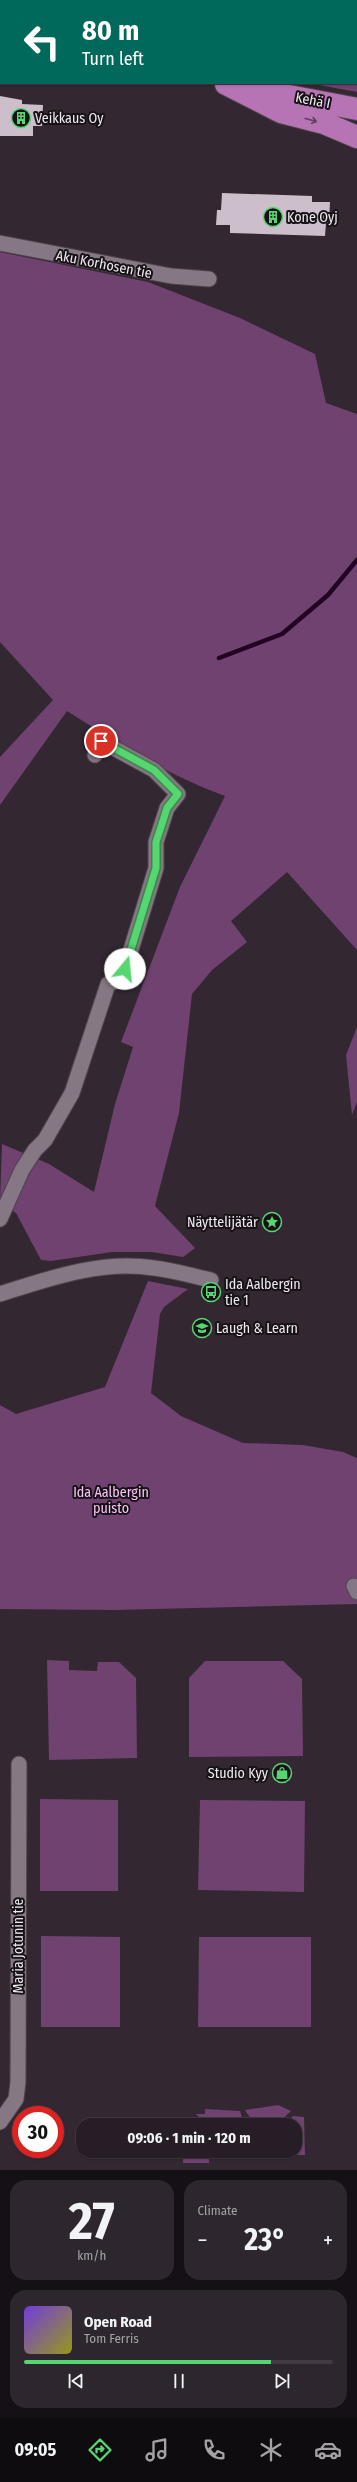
<!DOCTYPE html>
<meta charset="utf-8">
<style>
:root{--surface:#261d26;--page:#2e262e;--text:#f1f3f6;--muted:#a4a2a7;--line:#423b43;--accent:#56d671}
body{margin:0;font-family:"Fira Sans Condensed",sans-serif;background:var(--page);color:var(--text);height:100vh;display:flex;flex-direction:column;font-size:15px;white-space:nowrap}
*{box-sizing:border-box;margin:0}
p{font-size:13px;color:var(--muted)}
.icon{flex:none;width:22px;height:22px;fill:none;stroke:currentColor;stroke-width:2;stroke-linecap:round;stroke-linejoin:round}
.map{position:relative;height:2170px;overflow:hidden}
.drawer{display:flex;flex-direction:column;gap:10px;padding:10px;background:#151015;flex:1}
.drawer>*{flex:none}
.hud{position:absolute;left:0px;top:0px;width:357px;height:84px;box-shadow:0 1px 3px #0004,0 0 0 1px var(--line);background:#00695c;color:#fff;overflow:hidden}
.speed{position:absolute;left:12px;top:2106px;display:flex;gap:8px;font-size:20px;font-weight:700;text-align:center}
.speed>*{display:grid;place-content:center;width:52px;height:52px;border-radius:50%;background:var(--surface);box-shadow:0 1px 3px #0004,0 0 0 1px var(--line);line-height:1}
.speed .limit{border:6px solid #d22;background:#fff;color:#111}
.pin{position:absolute;display:grid;place-items:center;width:34px;height:34px;color:#fff;margin:-17px;border:2px solid #fff;border-radius:50%;box-shadow:0 1px 4px #0007}
.me{position:absolute;width:44px;margin:-22px;rotate:17deg;stroke-linejoin:round;filter:drop-shadow(0 0 3px #0008)}
.turn{display:flex;align-items:center;gap:14px;height:84px;padding:0 16px;font-size:18px}
.turn .icon{width:52px;height:52px;stroke-width:2.5}
.turn b{display:block;font-size:28px;line-height:34px}
.big{font-size:30px;font-weight:700;line-height:1.1}
.drawer .card{flex:1;display:flex;flex-direction:column;justify-content:center;gap:6px;min-width:0;padding:0 14px;border-radius:16px;background:var(--page)}
.drawer .dial{align-items:center;gap:0}
.dial b{font-size:52px;line-height:1}
.song{display:flex;align-items:center;gap:12px}
.cover{width:48px;height:48px;border-radius:6px;background:linear-gradient(135deg,hsl(260 70% 55%),hsl(60 70% 35%))}
.played{height:4px;border-radius:2px;background:linear-gradient(90deg,var(--accent) 80%,var(--line) 80%)}
.keys{display:flex;justify-content:space-around;direction:ltr}
.heat{display:flex;justify-content:space-between;align-items:center;font-size:22px;direction:ltr}
.drawer .tiles{flex:1;display:grid;gap:10px;grid-template-columns:1fr 1fr}
.card:last-child{grid-column:span 2}
.trip{position:absolute;left:76px;top:2118px;width:226px;height:40px;border-radius:16px;background:var(--surface);box-shadow:0 1px 3px #0004,0 0 0 1px var(--line);font-weight:700;line-height:40px;text-align:center}
.dock{display:flex;height:64px;justify-content:space-around;align-items:center;background:#0f0c0f;color:var(--muted)}
.dock .icon{width:28px;height:28px}
.dock .on{color:var(--accent)}
.dock b{font-size:18px;color:var(--text)}
.map>svg:first-child{display:block}
.green{fill:#70426f}
.lines{fill:none;stroke-linecap:round;stroke-linejoin:round}
.stream{stroke:#230323;stroke-width:4.5}
.building{fill:#cdbecc}
.minor-casing{stroke:#4e444d;stroke-width:17}
.trunk-casing{stroke:#4e444d;stroke-width:24}
.minor{stroke:#857784;stroke-width:15}
.trunk{stroke:#b674b4;stroke-width:22}
.oneway{stroke:#5f3e5e}
.route-casing{stroke:#388b49;stroke-width:10}
.route{stroke:#56d671;stroke-width:7}
.labels{text-anchor:middle;stroke-width:4;stroke-linejoin:round;paint-order:stroke}
.street-label{font-size:14px;fill:#f1e9f0;stroke:#171217}
.poi-label{font-size:14px;fill:#f1e9f0;stroke:#171217;text-anchor:start}
.park-label{font-size:14px;fill:#fac4f8;stroke:#171217}
</style>
<div class="map">
<svg width="357" height="2170" viewBox="0 0 357 2170">
<rect width="100%" height="100%" fill="#332732"/>
<path class="green" d="M308,83l49,1v8z
M0,252l148,30 92,36 75,36 11,49 31,11v536l-70,-78 -56,49 16,21 -35,28 -20,24 -13,119 -24,93 40,42 -12,9 -31,-5h-40l-61,9 -10,-1 -25,-47 -16,-11 2,-58 47,20 45,28 21,-88 18,-57 -12,-5 59,-155 45,-91c-58,-21 -107,-53 -158,-85l-67,94v-48l53,-57 -53,-58z
M357,1027v75l-5,13 -6,-60z
M148,1281l40,8 -24,18 -4,7 -9,79 30,23 62,27 60,2 40,7 14,6v146l-244,6 -113,-1v-204l16,9 89,-27z
M47,1660l22,1v9l28,1 1,-9h21l17,16 1,80 -88,2z
M205,1661h78l19,18 1,77 -114,1v-79z
M40,1799l78,1v91h-78z
M200,1800l105,1 -1,91 -106,-2z
M41,1936l79,1v90h-79z
M199,1937h112v90h-113z
M278,2105l13,6 -15,14c-11,0 -26,-3 -31,-15z
M205,2109l35,2 2,6 -10,8h-26l-10,-11h9z
M293,2116l11,1 1,38h-76l1,-4h65v-26h-11z
M183,2151h39v7h-13v5h-26z"/>
<g class="lines">
<path class="stream" d="M219,658l63,-24 46,-39 29,-35"/>
</g>
<path class="building" d="M0,96l22,4v4l21,1 -1,21h-9v10h-33z
M222,193l90,3v6h18l-1,21h-3l-1,13 -95,-3v-8h-14l1,-15h4z"/>
<g class="lines">
<defs>
<path id="minor" d="M0,243l171,33 38,3
M0,1219l22,-49 13,-20 10,-10 27,-47 36,-109 14,-5 34,-111v-26l11,-34 11,-14 -24,-24 -53,-29 -6,14
M0,1294c50,-16 101,-34 154,-26 19,2 38,8 57,12
M354,1586l3,6
M0,2122l16,-23 2,-17 1,-318"/>
<path id="trunk" d="M90,0l4,1
M0,25h1
M356,63h1
M226,84l55,28 43,11 33,14
M252,89l105,20"/>
</defs>
<use href="#minor" class="minor-casing"/>
<use href="#trunk" class="trunk-casing"/>
<use href="#minor" class="minor"/>
<use href="#trunk" class="trunk"/>
</g>
<defs><path id="oneway-shaft" d="M-6 0H5M1.5-3L5.5 0L1.5 3" fill="none" stroke-width="1.6" stroke-linecap="round" stroke-linejoin="round"/></defs>
<use class="oneway" href="#oneway-shaft" transform="translate(311 120) rotate(15)"/>
<g class="lines">
<defs>
<path id="route" d="M101,741l53,29 24,24 -11,14 -7,22 -4,12v26l-31,101"/>
</defs>
<use href="#route" class="route-casing"/>
<use href="#route" class="route"/>
</g>
<defs>
<symbol id="building-ring" viewBox="-11 -11 22 22"><circle r="9.5" fill="#171217" stroke="#56d671" stroke-width="1.5"/><path d="M-4-6H4V6H1V3H-1V6H-4ZM-2.5-4.3h1.7v1.8h-1.7ZM.8-4.3h1.7v1.8H.8ZM-2.5-1h1.7V.8h-1.7ZM.8-1h1.7V.8H.8Z" fill="#56d671"/></symbol>
<symbol id="sight-ring" viewBox="-11 -11 22 22"><circle r="9.5" fill="#171217" stroke="#56d671" stroke-width="1.5"/><path d="M0-6L1.8-2.2L6-1.7L2.9 1.2L3.7 5.4L0 3.3L-3.7 5.4L-2.9 1.2L-6-1.7L-1.8-2.2Z" fill="#56d671"/></symbol>
<symbol id="bus-ring" viewBox="-11 -11 22 22"><circle r="9.5" fill="#171217" stroke="#56d671" stroke-width="1.5"/><path d="M-5-6H5V4H4V6H2V4H-2V6H-4V4H-5ZM-3.5-4V0h7V-4ZM-3.5 1.2v1.5H-2V1.2ZM2 1.2v1.5H3.5V1.2Z" fill="#56d671"/></symbol>
<symbol id="school-ring" viewBox="-11 -11 22 22"><circle r="9.5" fill="#171217" stroke="#56d671" stroke-width="1.5"/><path d="M0-5L7-2L0 1L-7-2ZM-4 1L0 2.5L4 1V4Q0 6-4 4Z" fill="#56d671"/></symbol>
<symbol id="shop-ring" viewBox="-11 -11 22 22"><circle r="9.5" fill="#171217" stroke="#56d671" stroke-width="1.5"/><path d="M-5-2.5h2.3a2.7 3.5 0 0 1 5.4 0H5L5.5 6h-11ZM-1.5-2.5h3a1.5 2.3 0 0 0-3 0Z" fill="#56d671"/></symbol>
</defs>
<g fill-rule="evenodd">
<use href="#building-ring" x="10" y="107" width="22" height="22"/>
<use href="#building-ring" x="262" y="206" width="22" height="22"/>
<use href="#sight-ring" x="261" y="1211" width="22" height="22"/>
<use href="#bus-ring" x="200" y="1281" width="22" height="22"/>
<use href="#school-ring" x="191" y="1317" width="22" height="22"/>
<use href="#shop-ring" x="271" y="1762" width="22" height="22"/>
</g>
<g class="labels">
<g class="street-label">
<text transform="translate(313 100) rotate(11)" y="5">Kehä I</text>
<text transform="translate(104 264) rotate(11)" y="5">Aku Korhosen tie</text>
<text transform="translate(18 1946) rotate(-90)" y="5">Maria Jotunin tie</text>
</g>
<g class="poi-label">
<text x="35" y="123">Veikkaus Oy</text>
<text x="287" y="222">Kone Oyj</text>
<text x="258" y="1227" text-anchor="end">Näyttelijätär</text>
<text x="225" y="1289">Ida Aalbergin<tspan x="225" dy="16">tie 1</tspan></text>
<text x="216" y="1333">Laugh &amp; Learn</text>
<text x="268" y="1778" text-anchor="end">Studio Kyy</text>
</g>
<g class="park-label">
<text x="111" y="1497">Ida Aalbergin<tspan x="111" dy="16">puisto</tspan></text>
</g>
</g>
</svg>
<div class="speed"><div class="limit">30</div></div>
<div class="pin" style="left:101px;top:741px;background:#d93025"><svg class="icon" aria-label="arrive" viewBox="0 0 24 24"><path d="M6 21V4h12l-3 4 3 4H6"/></svg></div>
<svg class="me" style="left:125px;top:969px" viewBox="-20 -20 40 40"><circle r="19" fill="#fff"/><path d="M0-13L10 11 0 6-10 11z" fill="#56d671"/></svg>
<div class="trip">09:06 · 1 min · 120 m</div>
<div class="hud">
<div class="turn"><svg class="icon" aria-label="left" viewBox="0 0 24 24"><path d="M17 20v-9H6M10 6l-5 5 5 5"/></svg><div><b>80 m</b>Turn left</div></div>
</div>
</div>
<section class="drawer">
<div class="tiles">
<div class="card dial"><b>27</b><p>km/h</p></div>
<div class="card"><p>Climate</p>
<div class="heat"><a>−</a><b class="big">23°</b><a>+</a></div>
</div>
<div class="card">
<div class="song"><i class="cover"></i><div><b>Open Road</b><p>Tom Ferris</p></div></div>
<div class="played"></div>
<div class="keys"><svg class="icon" aria-label="previous" viewBox="0 0 24 24"><path d="M18 5L8 12l10 7zM5 5v14"/></svg><svg class="icon" aria-label="pause" viewBox="0 0 24 24"><path d="M8 5v14M16 5v14"/></svg><svg class="icon" aria-label="next" viewBox="0 0 24 24"><path d="M6 5l10 7-10 7zM19 5v14"/></svg></div>
</div>
</div>
</section>
<nav class="dock">
<b>09:05</b>
<svg class="icon on" aria-label="directions" viewBox="0 0 24 24"><path d="M12 3l9 9-9 9-9-9zM9 14v-3h6M13 9l2 2-2 2"/></svg>
<svg class="icon" aria-label="music" viewBox="0 0 24 24"><path d="M9 18V5l10-2v13"/><circle cx="6" cy="18" r="3"/><circle cx="16" cy="16" r="3"/></svg>
<svg class="icon" aria-label="phone" viewBox="0 0 24 24"><path d="M5 4h4l2 5-3 2q2 4 5 5l2-3 5 2v4C11 20 4 13 5 4z"/></svg>
<svg class="icon" aria-label="climate" viewBox="0 0 24 24"><path d="M12 3v18M4 7l16 10M4 17L20 7"/></svg>
<svg class="icon" aria-label="car" viewBox="0 0 24 24"><path d="M5 17H2v-5l4-1 3-4h7l3 4 3 1v5h-3M9 17h6M6 11h13"/><circle cx="7" cy="17" r="2"/><circle cx="17" cy="17" r="2"/></svg>
</nav>
